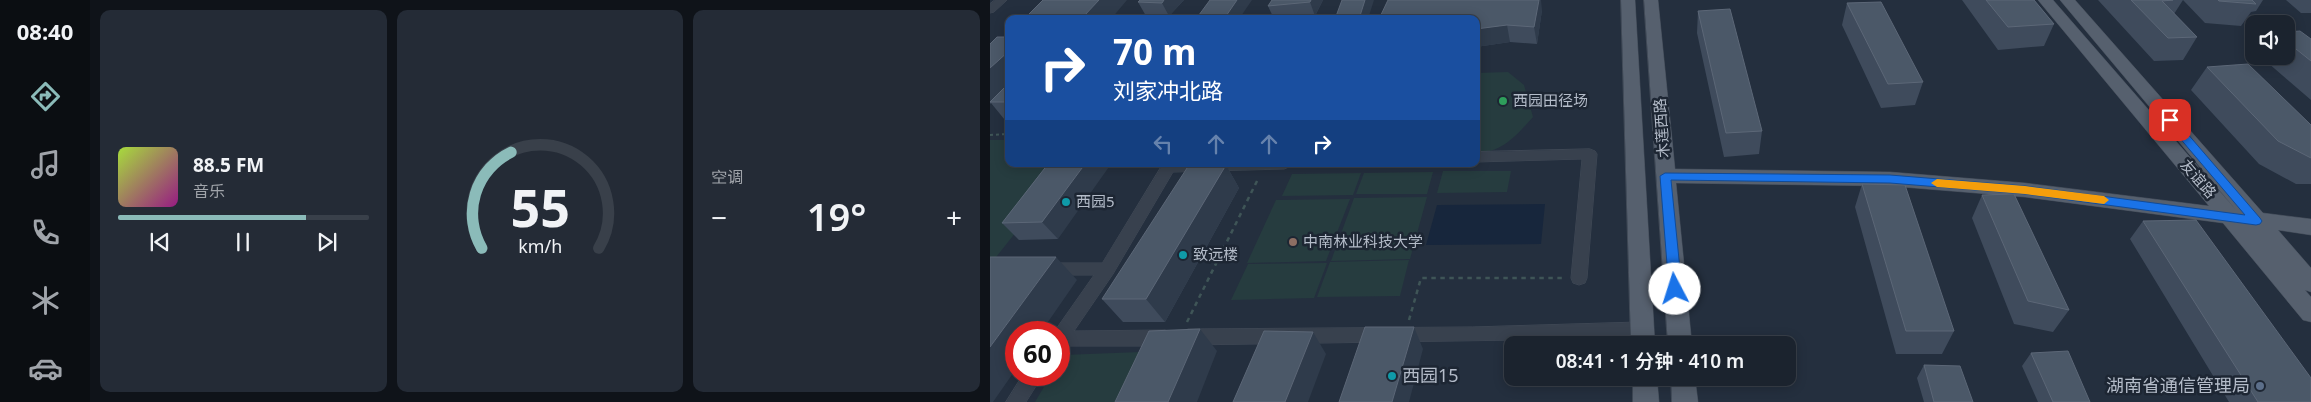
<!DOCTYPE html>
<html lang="zh">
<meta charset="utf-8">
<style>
:root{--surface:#1b232e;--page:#242b36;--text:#f1f3f6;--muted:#a0a4aa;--line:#39404a;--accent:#8bbbb9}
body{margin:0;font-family:"Noto Sans","Noto Sans SC",sans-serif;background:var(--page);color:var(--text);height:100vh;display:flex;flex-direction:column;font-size:19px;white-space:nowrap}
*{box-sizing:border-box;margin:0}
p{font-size:16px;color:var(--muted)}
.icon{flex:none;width:28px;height:28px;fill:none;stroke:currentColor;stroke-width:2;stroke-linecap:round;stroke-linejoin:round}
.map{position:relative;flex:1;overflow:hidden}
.sheet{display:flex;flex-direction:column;gap:10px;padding:10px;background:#0f1319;width:900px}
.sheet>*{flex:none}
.top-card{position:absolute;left:15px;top:15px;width:475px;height:152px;border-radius:10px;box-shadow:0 2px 12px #0003,0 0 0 1px var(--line);background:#1a4fa0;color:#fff;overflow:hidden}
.controls{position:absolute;left:1255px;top:15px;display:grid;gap:10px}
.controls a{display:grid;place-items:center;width:50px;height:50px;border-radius:10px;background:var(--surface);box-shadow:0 2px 12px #0003,0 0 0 1px var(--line);font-size:25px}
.speed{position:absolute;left:15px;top:321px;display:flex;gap:10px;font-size:25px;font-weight:700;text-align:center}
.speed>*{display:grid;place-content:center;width:65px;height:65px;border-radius:50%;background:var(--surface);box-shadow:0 2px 12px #0003,0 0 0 1px var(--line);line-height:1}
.speed .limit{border:8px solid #d22;background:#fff;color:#111}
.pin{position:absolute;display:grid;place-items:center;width:42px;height:42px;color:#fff;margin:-21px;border-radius:10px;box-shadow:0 2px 8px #0006}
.me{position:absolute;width:55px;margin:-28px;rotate:355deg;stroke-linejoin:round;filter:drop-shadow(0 0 4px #0008)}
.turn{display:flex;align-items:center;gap:18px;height:105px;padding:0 25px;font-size:22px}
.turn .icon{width:65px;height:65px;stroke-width:2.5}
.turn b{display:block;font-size:35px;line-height:42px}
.lanes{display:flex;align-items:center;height:48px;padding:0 25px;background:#0003;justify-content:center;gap:25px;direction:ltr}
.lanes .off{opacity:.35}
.big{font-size:38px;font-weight:600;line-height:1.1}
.sheet .tile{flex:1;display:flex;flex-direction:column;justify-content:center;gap:8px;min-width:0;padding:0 18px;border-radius:10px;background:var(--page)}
.sheet .dial{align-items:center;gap:0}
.dial svg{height:130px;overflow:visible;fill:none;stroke:var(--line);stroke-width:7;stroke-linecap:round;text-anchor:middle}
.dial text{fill:var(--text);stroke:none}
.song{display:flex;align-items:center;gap:15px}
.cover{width:60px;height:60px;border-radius:8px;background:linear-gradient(135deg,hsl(80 70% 55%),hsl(310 70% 35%))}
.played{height:5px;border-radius:2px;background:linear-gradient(90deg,var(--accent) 75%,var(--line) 75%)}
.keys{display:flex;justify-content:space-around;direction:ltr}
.heat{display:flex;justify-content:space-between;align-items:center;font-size:28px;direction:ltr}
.sheet .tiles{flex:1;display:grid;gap:10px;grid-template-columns:repeat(3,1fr)}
.trip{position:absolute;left:514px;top:336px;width:292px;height:50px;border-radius:10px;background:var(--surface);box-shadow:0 2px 12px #0003,0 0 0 1px var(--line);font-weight:600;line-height:50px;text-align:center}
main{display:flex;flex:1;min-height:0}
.tabs{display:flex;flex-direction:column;width:90px;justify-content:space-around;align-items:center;background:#0b0e12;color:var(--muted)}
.tabs .icon{width:35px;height:35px}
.tabs .current{color:var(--accent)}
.tabs b{font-size:22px;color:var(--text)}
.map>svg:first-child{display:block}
.green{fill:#263c3f}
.water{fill:#17263c}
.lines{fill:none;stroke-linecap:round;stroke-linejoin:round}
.minor-casing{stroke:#414a57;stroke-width:1}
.major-casing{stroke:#414a57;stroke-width:1}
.path-far1{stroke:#3f5557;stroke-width:2;stroke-dasharray:3 3;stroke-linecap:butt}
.path{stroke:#3f5557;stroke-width:2.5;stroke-dasharray:4.5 4.5;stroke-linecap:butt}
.minor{fill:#38414e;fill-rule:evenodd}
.major{fill:#56606e;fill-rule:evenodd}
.wall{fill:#3f4b5c}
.shaded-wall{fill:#2f3b4b}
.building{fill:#4b5868;stroke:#5c6777}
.route{fill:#1a73e8;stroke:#114b97}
.slow{fill:#f59e0b}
.leisure-dot{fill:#2e9e5b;stroke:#1d2633;stroke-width:2}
.culture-dot{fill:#0f9aa8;stroke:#1d2633;stroke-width:2}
.education-dot{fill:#8d6e63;stroke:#1d2633;stroke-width:2}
.service-dot{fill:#5c6f8a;stroke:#1d2633;stroke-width:2}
.labels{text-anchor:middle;stroke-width:5;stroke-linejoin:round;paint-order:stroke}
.poi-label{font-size:15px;fill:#b4bcc9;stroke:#1d2633;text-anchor:start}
.street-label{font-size:15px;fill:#b4bcc9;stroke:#1d2633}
.near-poi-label{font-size:18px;fill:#b4bcc9;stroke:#1d2633;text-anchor:start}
</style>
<main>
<nav class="tabs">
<b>08:40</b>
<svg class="icon current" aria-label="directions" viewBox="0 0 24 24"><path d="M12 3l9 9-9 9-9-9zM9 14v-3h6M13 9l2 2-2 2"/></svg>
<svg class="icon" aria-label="music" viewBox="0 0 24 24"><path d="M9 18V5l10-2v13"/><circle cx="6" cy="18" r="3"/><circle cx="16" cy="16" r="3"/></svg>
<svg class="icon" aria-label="phone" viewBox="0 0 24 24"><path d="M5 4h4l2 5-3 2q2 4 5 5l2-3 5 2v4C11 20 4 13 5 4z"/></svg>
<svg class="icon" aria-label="climate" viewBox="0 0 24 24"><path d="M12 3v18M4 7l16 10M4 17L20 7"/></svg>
<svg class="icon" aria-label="car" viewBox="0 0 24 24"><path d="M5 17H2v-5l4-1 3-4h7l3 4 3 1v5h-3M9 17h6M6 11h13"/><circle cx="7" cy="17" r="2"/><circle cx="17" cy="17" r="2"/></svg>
</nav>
<section class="sheet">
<div class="tiles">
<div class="tile">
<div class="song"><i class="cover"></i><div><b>88.5 FM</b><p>音乐</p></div></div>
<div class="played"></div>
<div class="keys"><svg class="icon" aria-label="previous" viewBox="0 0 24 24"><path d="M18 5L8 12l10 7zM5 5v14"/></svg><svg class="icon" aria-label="pause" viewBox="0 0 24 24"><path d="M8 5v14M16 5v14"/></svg><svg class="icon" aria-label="next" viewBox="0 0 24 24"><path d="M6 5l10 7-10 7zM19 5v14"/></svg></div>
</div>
<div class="tile dial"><svg viewBox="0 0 100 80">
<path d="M14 69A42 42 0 1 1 86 69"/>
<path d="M14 69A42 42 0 0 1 32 10" stroke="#8bbbb9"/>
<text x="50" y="56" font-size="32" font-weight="700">55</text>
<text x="50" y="72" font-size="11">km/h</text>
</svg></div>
<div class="tile"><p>空调</p>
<div class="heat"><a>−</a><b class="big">19°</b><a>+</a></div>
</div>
</div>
</section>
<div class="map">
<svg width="1321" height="402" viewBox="0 0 1321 402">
<rect width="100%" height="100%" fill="#242f3e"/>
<path class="green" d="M518,72l16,13 9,32c-16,18 -31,36 -57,36v-80z
M0,140h19v24h61l-77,97h-3z
M453,171h68l-4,21 -70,1z
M443,172l-6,22h-71l8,-21z
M371,173l-8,22 -71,1 10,-22z
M437,197l-17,62 -79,2 23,-63z
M360,199l-24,62 -79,2 29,-63z
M419,260l-9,36 -83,1 13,-35z
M337,263l-13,35 -83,2 17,-36z
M176,351l-25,51h-106l16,-27h8v-14l4,-6z"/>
<path class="water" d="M555,204l-4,40 -115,1 11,-40z"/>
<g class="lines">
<defs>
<path id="minor" d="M5,0h12l-13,12 -4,1v-9z
M600,149l5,2 2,3 -10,124 -2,5 -6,2 -6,-2 -2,-5 11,-119 -106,3v-10z
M173,164h128l-2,3 -5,2 -111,3 -60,102 -39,57 91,-1 6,3 3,5 -3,5 -6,3h-106v-14h-5l40,-57h-48l-6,-1 -2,-5 2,-5 6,-1h56z
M653,322l6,2 3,5 -3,5 -6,2 -57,3 -398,6 -6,-3 -3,-5 3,-5 6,-3 284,-2z
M33,375h20l-17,27h-20z"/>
<path id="major" d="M631,0h14l20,345h-24z
M654,0h14l17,169 215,3 135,11 184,23 -171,-206h15l183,210 -176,-210h15l188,213 48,6v16l-33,-5 33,38v24l-6,-2 6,7v25l-8,-2 -80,-97 -198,-26 -135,-11 -214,-3 16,162h-24z
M643,378h24l2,24h-26z
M681,378h24l3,24h-26z"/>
</defs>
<use href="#minor" class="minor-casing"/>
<use href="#major" class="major-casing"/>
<path class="path-far1" d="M0,135l19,-1"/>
<path class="path" d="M419,320l12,-42h144
M197,322l72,-145"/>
<use href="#minor" class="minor"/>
<use href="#major" class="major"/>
</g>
<path class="wall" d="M53,0l68,19h-87z
M194,0l-15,16h-23l-8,-14z
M282,0h51l-8,16 -37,3h-4l-6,-13z
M972,0h72l20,24 -10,22 -46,4z
M1108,0h85l-9,14 23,23 -14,23 -29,1z
M1193,0h80l-7,11 -5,1 -10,14 -36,-3z
M1296,0h25v13h-10z
M857,3l76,79 -8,23 -34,3 -39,-83z
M552,10l-5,34 -27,-2 -34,5v-28z
M708,11l64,120 -3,23 -35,3 -27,-124z
M1296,32l25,7v61l-51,-44h26z
M19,34v91l-18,-22 -1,1v-60l16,-7z
M1217,67l104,58v59h-15l-37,-20 -68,-74z
M58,164l10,75 -39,1 -17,-17z
M236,165l13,23 -74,134h-42l-21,-23z
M872,184l92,147 -12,23h-46l-41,-147z
M992,195l87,115 -16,22 -39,-8 -42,-106z
M1153,221l168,181h-82l-99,-163z
M1041,353l59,49h-52l-16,-36z
M934,365l49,37h-49l-7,-24z"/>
<path class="shaded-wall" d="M109,0h28l-16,19h-26l-1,-3z
M174,0h20l-15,16 -7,-13z
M247,0h15l-13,19h-15z
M321,0h12l-8,16 -5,-14z
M375,0h9l-6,19h-9z
M549,0h2l1,10 -5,34 -3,-17z
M517,25l3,17 -34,5v-18z
M19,51v34l-19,17v-34z
M95,164h26l-53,75 -16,-17z
M236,165l13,23 -74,134 -19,-23z
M66,257l21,23 -36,52h-25v37l-23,33h-3v-55z
M424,327l9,22 -14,53h-17z
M210,329l17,22 -20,51h-29z
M323,332l13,22 -18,48h-23z"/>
<path class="building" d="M53,0h56l-15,16 -40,2 -2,1h-18z
M150,0h24l-2,3 -24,-1z
M220,0h27l-13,19h-28z
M282,0h39l-1,2 -42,4z
M352,0h23l-6,19h-24z
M398,0h151l-5,27 -27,-2 -31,4v-10h-97z
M996,0h48l20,24 -46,3z
M1141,0h42l-11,1 35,36 -29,1z
M1228,0h34l4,4 -37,-3z
M891,2l42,80 -35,2 -41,-81z
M740,9l32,122 -36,2 -28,-122z
M1310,31l11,8v22l-25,-20v-9z
M19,34v17l-19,17v-24l7,-7h9z
M1258,64l63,61v33l-33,-17 -71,-74z
M19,83v19h-19z
M58,164h37l-43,58 -40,1z
M199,165h37l-80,134h-44z
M872,184l43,1 49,146h-48z
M1024,194l55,116 -41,-9 -46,-106z
M1206,220l115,158v24h-53l-115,-181z
M0,257h66l-66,90z
M375,327h49l-22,75h-53z
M210,329l-32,73h-53l34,-71z
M274,331l49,1 -28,70h-52z
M1078,351l22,51h-37l-22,-49z
M934,365l36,1 13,36h-39z"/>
<path class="route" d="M1180,117l4,1 86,100 2,3 -2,3 -4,1 -231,-31 -135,-11 -219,-3 11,109 -2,3h-9l-2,-3 -9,-113 5,-3 225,2 135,11 220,29 -78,-92 -2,-3z"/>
<path class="slow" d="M947,179l88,7 79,10 5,4 -5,4 -79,-10 -88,-7 -6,-4z"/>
<circle class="leisure-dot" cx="513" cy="101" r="5"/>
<g class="culture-dot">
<circle cx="76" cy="202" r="5"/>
<circle cx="193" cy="255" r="5"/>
<circle cx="402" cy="376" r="5"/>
</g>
<circle class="education-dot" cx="303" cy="242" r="5"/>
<circle class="service-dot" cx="1270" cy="386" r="5"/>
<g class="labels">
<g class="poi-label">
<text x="523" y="106">西园田径场</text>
<text x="86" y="207">西园5</text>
<text x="313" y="247">中南林业科技大学</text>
<text x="203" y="260">致远楼</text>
</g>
<g class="street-label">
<text transform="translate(672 128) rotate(-94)" y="5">木莲西路</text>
<text transform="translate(1208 179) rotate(49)" y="5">友谊路</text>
</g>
<g class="near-poi-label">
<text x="412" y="382">西园15</text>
<text x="1260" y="392" text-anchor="end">湖南省通信管理局</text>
</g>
</g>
</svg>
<div class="controls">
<a><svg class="icon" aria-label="sound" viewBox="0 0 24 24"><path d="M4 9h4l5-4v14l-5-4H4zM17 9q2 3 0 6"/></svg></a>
</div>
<div class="speed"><div class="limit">60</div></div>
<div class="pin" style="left:1180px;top:120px;background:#d93025"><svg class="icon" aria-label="arrive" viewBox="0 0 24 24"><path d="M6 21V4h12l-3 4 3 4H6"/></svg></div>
<svg class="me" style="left:685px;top:289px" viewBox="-20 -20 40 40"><circle r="19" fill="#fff"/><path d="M0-13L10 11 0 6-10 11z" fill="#1a73e8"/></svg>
<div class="trip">08:41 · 1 分钟 · 410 m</div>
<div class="top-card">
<div class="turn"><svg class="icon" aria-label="right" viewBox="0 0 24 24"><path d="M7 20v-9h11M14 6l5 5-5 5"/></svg><div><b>70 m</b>刘家冲北路</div></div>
<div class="lanes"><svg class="icon off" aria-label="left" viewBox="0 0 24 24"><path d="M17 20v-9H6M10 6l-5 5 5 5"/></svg><svg class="icon off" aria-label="ahead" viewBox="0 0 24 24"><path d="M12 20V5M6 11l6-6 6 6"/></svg><svg class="icon off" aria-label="ahead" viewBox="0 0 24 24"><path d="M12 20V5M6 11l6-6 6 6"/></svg><svg class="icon" aria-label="right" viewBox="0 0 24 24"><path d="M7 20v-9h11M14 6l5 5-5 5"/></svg></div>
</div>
</div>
</main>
